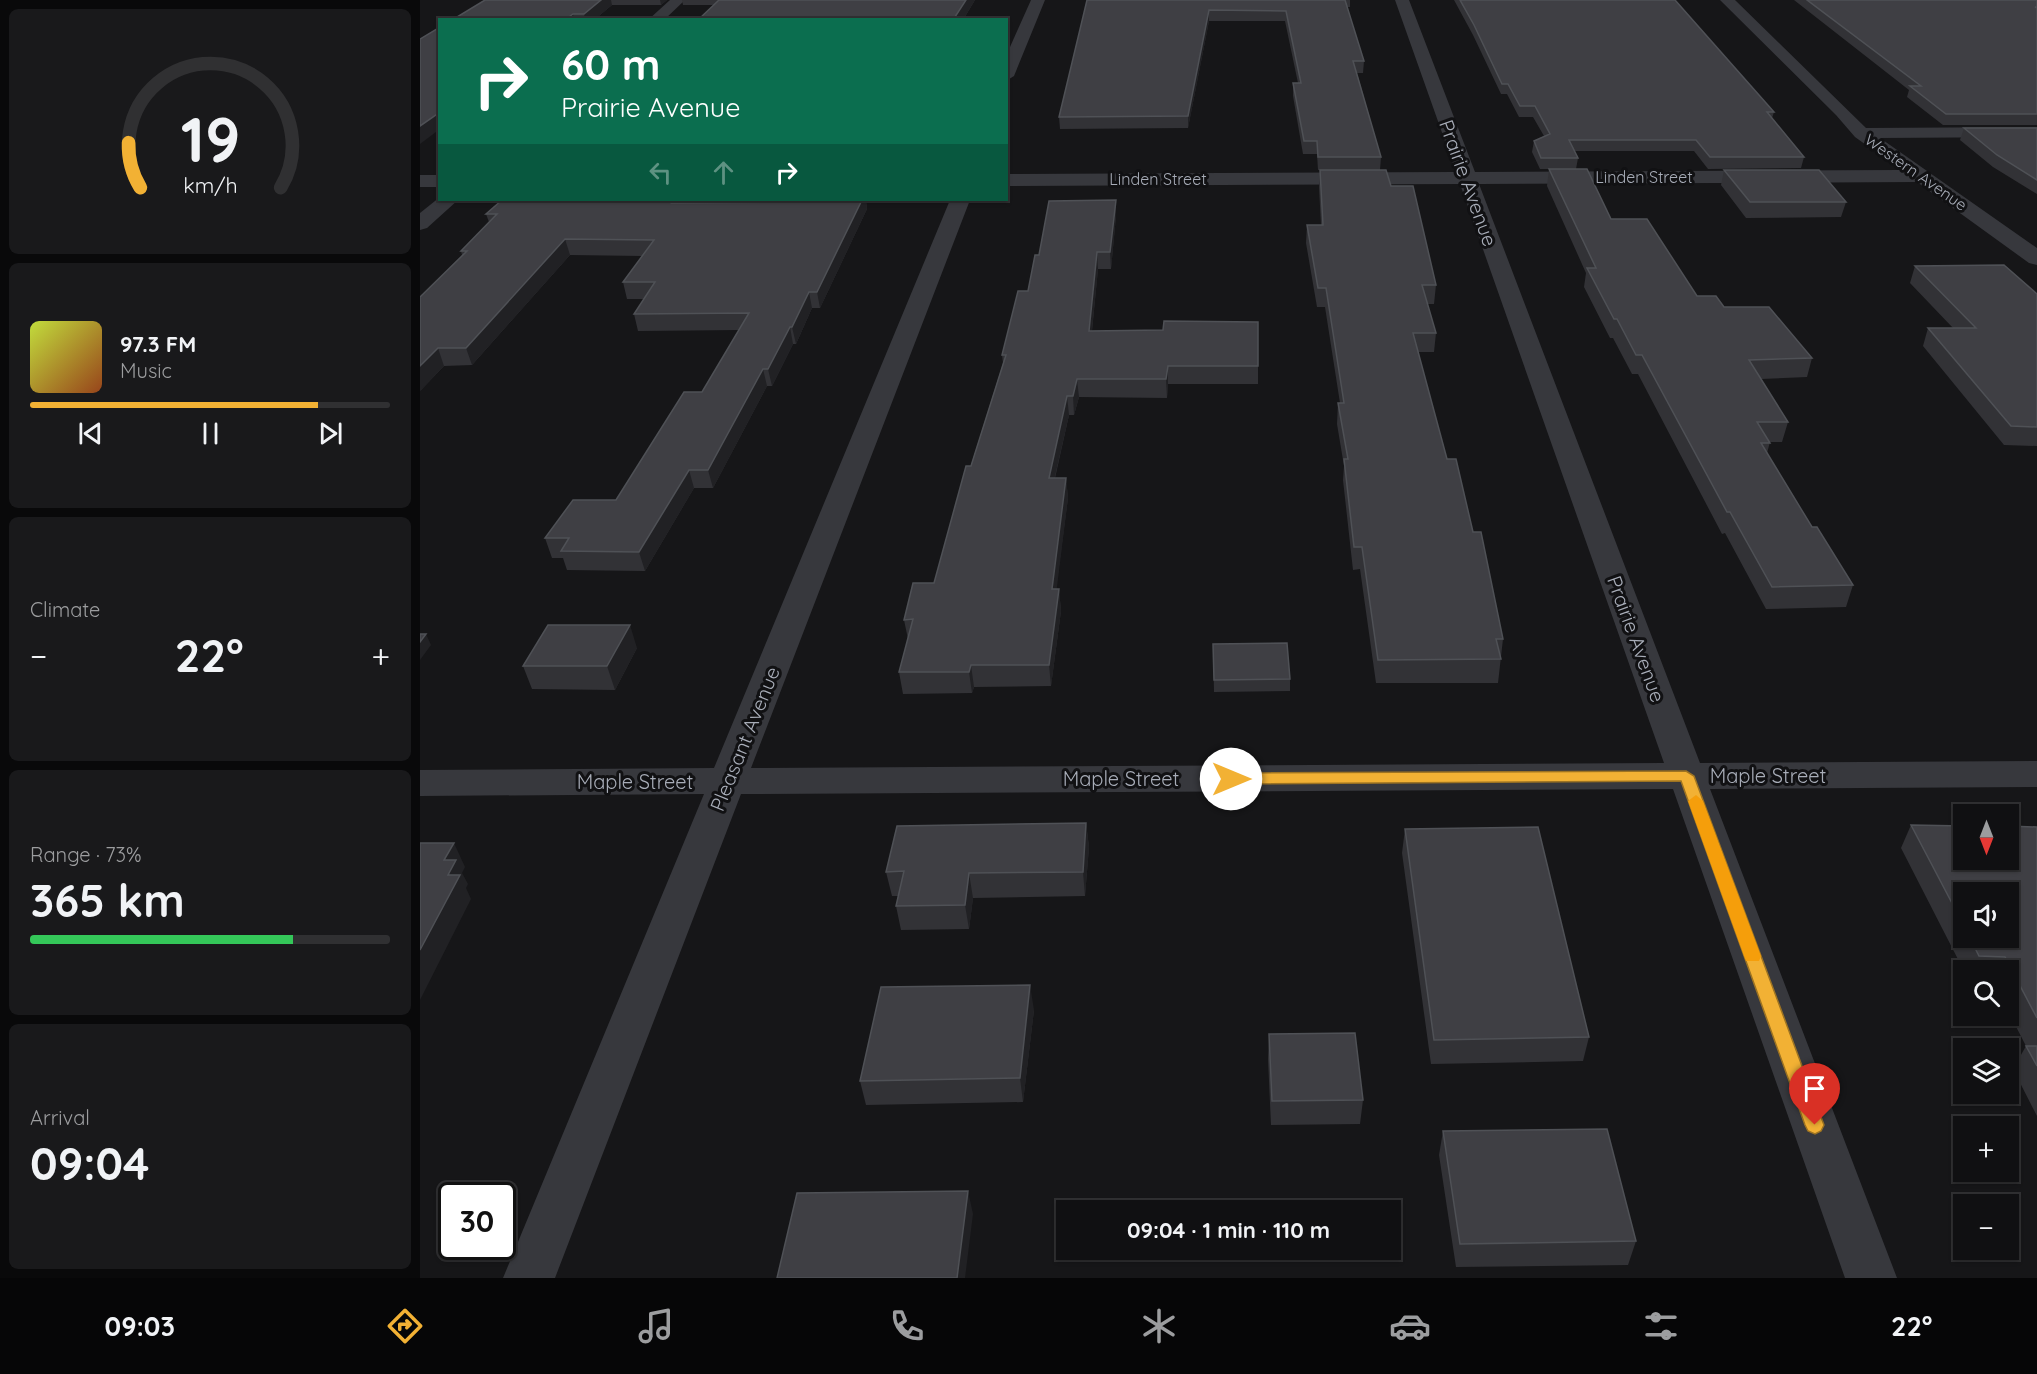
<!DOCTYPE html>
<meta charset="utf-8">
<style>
:root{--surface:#101012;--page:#19191b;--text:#f1f3f6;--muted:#9c9d9f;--line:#303032;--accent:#f2b134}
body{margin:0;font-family:Quicksand,sans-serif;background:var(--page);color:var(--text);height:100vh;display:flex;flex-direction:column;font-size:22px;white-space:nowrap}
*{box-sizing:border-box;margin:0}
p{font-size:20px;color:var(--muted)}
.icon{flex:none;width:33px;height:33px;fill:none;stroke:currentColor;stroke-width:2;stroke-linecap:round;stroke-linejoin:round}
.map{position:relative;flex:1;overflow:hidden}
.drawer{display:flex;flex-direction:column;gap:9px;padding:9px;background:#09090a;width:420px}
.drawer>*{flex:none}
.banner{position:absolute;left:18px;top:18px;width:570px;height:183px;border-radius:0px;box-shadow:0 2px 4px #0004,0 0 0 2px var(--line);background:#0b6e4f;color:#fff;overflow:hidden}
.needle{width:39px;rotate:180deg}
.fabs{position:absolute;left:1533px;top:804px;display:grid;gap:12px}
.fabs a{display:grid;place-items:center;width:66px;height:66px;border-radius:0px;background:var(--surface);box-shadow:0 2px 4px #0004,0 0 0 2px var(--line);font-size:30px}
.speed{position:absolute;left:18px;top:1182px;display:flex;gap:12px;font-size:30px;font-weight:700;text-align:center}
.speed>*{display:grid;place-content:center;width:78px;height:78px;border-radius:50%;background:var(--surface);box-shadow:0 2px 4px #0004,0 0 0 2px var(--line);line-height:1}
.speed .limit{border:3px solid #111;border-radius:9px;background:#fff;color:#111}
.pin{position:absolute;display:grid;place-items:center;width:51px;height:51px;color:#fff;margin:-62px -26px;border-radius:50% 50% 50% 0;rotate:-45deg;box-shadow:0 0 6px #0007}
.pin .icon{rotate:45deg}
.me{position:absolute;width:66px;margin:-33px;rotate:90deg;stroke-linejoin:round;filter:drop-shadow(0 0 4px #0008)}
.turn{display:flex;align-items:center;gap:21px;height:126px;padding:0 24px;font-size:27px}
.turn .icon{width:78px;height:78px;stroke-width:2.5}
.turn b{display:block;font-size:42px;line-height:51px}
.lanes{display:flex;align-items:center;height:57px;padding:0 24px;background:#0003;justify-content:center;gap:30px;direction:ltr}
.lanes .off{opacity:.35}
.big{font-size:45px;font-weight:800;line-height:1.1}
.drawer .tile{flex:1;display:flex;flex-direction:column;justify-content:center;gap:9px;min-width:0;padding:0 21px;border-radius:9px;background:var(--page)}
.drawer .dial{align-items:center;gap:0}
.dial svg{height:156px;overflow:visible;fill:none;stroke:var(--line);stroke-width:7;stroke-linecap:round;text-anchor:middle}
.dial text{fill:var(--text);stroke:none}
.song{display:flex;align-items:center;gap:18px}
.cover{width:72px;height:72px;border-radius:9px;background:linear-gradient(135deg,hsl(70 70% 55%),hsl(20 70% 35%))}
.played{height:6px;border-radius:3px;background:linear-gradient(90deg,var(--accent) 80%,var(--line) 80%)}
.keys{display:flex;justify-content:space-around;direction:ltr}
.heat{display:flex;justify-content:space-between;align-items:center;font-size:33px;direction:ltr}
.charge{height:9px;border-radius:4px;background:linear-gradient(90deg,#34c759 73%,var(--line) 0)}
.trip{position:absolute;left:636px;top:1200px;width:345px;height:60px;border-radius:0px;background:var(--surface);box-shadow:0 2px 4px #0004,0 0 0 2px var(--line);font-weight:800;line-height:60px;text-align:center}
.tab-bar{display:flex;height:96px;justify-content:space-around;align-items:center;background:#060607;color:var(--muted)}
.tab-bar .icon{width:42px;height:42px}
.tab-bar .active{color:var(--accent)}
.tab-bar b{font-size:27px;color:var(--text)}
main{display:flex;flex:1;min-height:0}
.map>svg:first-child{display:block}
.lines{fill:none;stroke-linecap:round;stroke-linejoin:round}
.minor{fill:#37383d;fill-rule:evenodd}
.wall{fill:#323236;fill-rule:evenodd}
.shaded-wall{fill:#212124}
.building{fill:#3f3f44;stroke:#4f5156;stroke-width:1.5}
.route{fill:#f2b134;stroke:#9d7322;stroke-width:1.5}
.slow{fill:#f59e0b}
.labels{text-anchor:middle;stroke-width:6;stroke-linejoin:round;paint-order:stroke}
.far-street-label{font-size:16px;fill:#a8adb8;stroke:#111113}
.street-label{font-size:20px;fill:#a8adb8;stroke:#111113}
</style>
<main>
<section class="drawer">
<div class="tile dial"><svg viewBox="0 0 100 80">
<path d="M14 69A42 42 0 1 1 86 69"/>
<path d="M14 69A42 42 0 0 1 8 46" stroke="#f2b134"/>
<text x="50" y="56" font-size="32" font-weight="700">19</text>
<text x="50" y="72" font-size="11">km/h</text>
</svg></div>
<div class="tile">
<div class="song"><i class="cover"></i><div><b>97.3 FM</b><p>Music</p></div></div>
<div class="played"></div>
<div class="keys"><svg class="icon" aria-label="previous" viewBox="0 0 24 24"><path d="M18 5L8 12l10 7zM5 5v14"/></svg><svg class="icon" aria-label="pause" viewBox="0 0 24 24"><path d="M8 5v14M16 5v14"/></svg><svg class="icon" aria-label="next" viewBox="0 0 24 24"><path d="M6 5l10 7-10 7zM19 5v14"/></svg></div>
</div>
<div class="tile"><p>Climate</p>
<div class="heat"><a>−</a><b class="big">22°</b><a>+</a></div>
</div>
<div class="tile"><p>Range · 73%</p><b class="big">365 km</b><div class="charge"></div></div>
<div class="tile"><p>Arrival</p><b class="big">09:04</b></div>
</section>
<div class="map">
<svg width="1617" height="1278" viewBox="0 0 1617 1278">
<rect width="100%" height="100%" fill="#161618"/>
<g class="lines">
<path class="minor" d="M250,0h15l-21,20h-16z
M611,0h14l-31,76 -8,5v-25z
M975,0h14l66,172 426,-2 -46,-33 -19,-22 -116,-115h15l131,128 171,-1v10l-157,1 157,110v17l-8,-2 -112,-81 -438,2 221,579 337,-2v26l-327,2 187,489h-52l-172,-489 -932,5 -186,484h-52l201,-484 -284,2v-26l294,-2 236,-568h20l-219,568 913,-5 -204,-579 -454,2v-12l450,-2z
M0,175h20v12h-20z
M20,197v3h18l-31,28 -7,2v-17z"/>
</g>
<path class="wall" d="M65,0h182l-6,5h-49l-18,15h-142z
M262,0h293l-12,20h-265l16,-15h-31z
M667,0h263v7h-3l17,54 -1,12h-6l24,84 -1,13 11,16 45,99 -2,19h-7l9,29 -2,19h-16l29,107 26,73 30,107 -5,44h-122l-16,-114 -7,1 -10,-90 1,-14 -7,-42 1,-21h2l-15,-96h-8l-11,-64 1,-18h14l-2,-38 1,-17h-2l-1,-16h-14l-10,-58v-13h5l-13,-62h-76l-21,107 -128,1 -1,-12z
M1034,0h221l99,112 -2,6 32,39 -3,11 -93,1 -14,-18h-120l4,7 -2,11h-36l-8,-17 2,-11 10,-5 -11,-19h-14l-12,-23h-6l-28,-59z
M1374,0h243v125h-94l-36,-28 2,-7z
M1544,128h73v66l-44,-27 -33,-27z
M1129,169l62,50 86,77 27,11 88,51 -5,19 -46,2 27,43 -6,20h-12l-3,11 45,74 41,58 -7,22 -80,2 -41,-76 -3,1 -84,-160h-6l-19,-36h-3l-26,-51 2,-14 -39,-87z
M1304,170l122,32 -5,15 -95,1 -25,-33z
M82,200h188l-3,3 103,-1 2,-2h75l-1,1 1,8 -47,99h-8l-16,36h-3l-21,42h-5l-54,102h-19l-49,83 -78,-1 -4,-12h-11l-7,-20 71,-38 86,-108 37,-62 -101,1 -4,-17 10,-15h-17l-4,-17 19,-26 -72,-1 -98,110 -28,1 -24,25 42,-136 -1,-4 28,-29 -3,-8z
M696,200v16l-5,53h-13l-6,62 166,35v18h-90l-1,14 -88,-1 -5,18h-5l-14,63h11l2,20 -12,91h3l2,22 -10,75 -77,1 -2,6 -69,1 -4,-22 9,-33 -4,-19 30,-37 69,-220 -1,-8 26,-64 11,-36z
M1495,266l122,28v152l-33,-1 -81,-99 5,-18h25l-43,-45z
M793,644l77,35v12l-76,1z
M217,648l-22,42 -83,-1 -9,-23z
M666,823l3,24 -4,49 -112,2 -4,31 -68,1 -5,-24 2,-10h-6l-6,-24z
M1491,825l126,2v289l-24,-47 13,-23 -18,-35v-41l-44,1 -63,-123zM1544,892l44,46h-44z
M985,829l184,208 -6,24 -152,3 -29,-211z
M614,1010l-11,92 -157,3 -6,-24z
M849,1034l94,66 -3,24 -89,1 -3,-66z
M1023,1131l193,110 -8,24 -172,2 -17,-112z"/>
<path class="shaded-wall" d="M181,0h10l1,5 -18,15h-9l-1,-6z
M240,0h7l-6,5z
M546,0h9l-12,20h-10z
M789,10v11l-21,107v-12z
M153,14l1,6h-9z
M20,112v17l-20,15v-18z
M255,200h15l-15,19 -3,-16z
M440,200h7l-1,1 1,8 -47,99 -3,-16z
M696,200v16l-5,53 -1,-17z
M145,239l5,16 -98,110 -6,-17z
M677,252l1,17 -8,80 -1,-18z
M389,292l3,16 -16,36 -4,-17z
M370,327l3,17 -21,42 -4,-17z
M18,348l6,18 -24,25v-25z
M748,366v18l-1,14 -1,-19z
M343,369l4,17 -54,102 -5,-18z
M657,379l2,18 -5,18 -1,-19z
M647,396l2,19 -19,83 -1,-20z
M269,470l5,18 -49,83 -6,-19z
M646,478l2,20 -14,113 -2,-22z
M639,589l2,22 -10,75 -2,-21z
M210,625l7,23 -22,42 -8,-24z
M6,634l5,11 -11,15v-18z
M551,665l3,22 -2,6 -3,-21z
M666,823l3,24 -4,49 -2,-24z
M34,843l11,24 -3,6 6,11 -2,4 5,11 -51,101v-50l28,-75 -4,-15z
M549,873l4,25 -4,31 -4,-24z
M610,985l4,25 -11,92 -3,-24z
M548,1191l5,23 -8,64h-8z"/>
<path class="building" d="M65,0h116l-17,14h-11l-8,6h-113z
M299,0h247l-13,20h-255z
M667,0h258l19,61h-11l28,96h-63l-1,-16h-13l-11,-58h8l-15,-72 -77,-1 -21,106 -129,1z
M1040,0h215l99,112h-7l37,45h-94l-14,-17h-127l9,18h-37l-7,-17 16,-7 -15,-28h-15l-12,-22h-6l-28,-59z
M1387,0h230v7h-2l2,1v106h-91l-36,-28h11z
M20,27v85l-20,14v-87z
M1544,128h73v52l-40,-25z
M1129,169h38l24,50h36l50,77h19l8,11h45l43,51 -63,2 39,62h-31l13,21h-9l51,84h5l36,58 -81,2 -42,-75h-3l-85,-157h-6l-19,-36h-3l-27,-51h9z
M900,170h66l5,16h22l23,99h-14l14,48h-23l34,126h9l17,73h8l22,107h-7l5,20 -123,1 -16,-113h-8l-10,-88h4l-10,-56h6l-18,-115h-8l-11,-63h16z
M1304,170h95l27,32h-96z
M82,200h173l-3,3 118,-1 2,-2h70l-45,92h-8l-17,35h-2l-22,42h-5l-55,101h-19l-50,82 -78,-1 8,-13h-24l28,-38h43l68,-108h18l47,-79 -115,1 21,-32h-32l31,-42 -89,-1 -99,109h-28l-18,18v-69l47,-46h-6l36,-37h-11z
M696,200l-6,52h-13l-8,79 74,-1 1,-9 94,1v44h-90l-2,13h-89l-4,17h-6l-18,82h17l-14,111h7l-10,76h-78l-2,7h-70l14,-53 -9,1 9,-37h21l32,-117h5l35,-111h-4l16,-64h10l7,-36h4l10,-54z
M1584,265l33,29v133l-26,-1 -83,-98h48l-61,-62z
M128,625h82l-23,41h-84z
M0,634h6l-6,8z
M867,643l3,36 -76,1 -1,-36z
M666,823l-3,49 -114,1 -4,32 -69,1 8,-35 -18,1 11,-46z
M1491,825l53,1v34h44v-34l29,1v191l-32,-61 -26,-1 -9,-18h38v-46h-44v34z
M1118,827l51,210 -155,3 -29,-211z
M0,843h34l-10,17h12l-8,15h12l-40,75z
M610,985l-10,93 -160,3 21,-94z
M935,1033l8,67 -91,1 -3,-67z
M1606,1046h11v20z
M1187,1129l29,112 -176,3 -17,-113z
M548,1191l-11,87h-180l20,-85z"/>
<path class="route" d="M1266,771l8,5 130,349 -3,6 -6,3 -7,-3 -3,-6 -124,-344 -450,3 -8,-5 8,-6z"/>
<path class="slow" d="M1276,795l7,6 58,155 -2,5h-13l-2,-5 -56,-155z"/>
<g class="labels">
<g class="far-street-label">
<text transform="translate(1496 172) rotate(35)" y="6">Western Avenue</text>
<text x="1224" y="183">Linden Street</text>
<text x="738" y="185">Linden Street</text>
</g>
<g class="street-label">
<text transform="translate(1048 183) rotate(70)" y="7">Prairie Avenue</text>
<text transform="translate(1216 639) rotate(70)" y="7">Prairie Avenue</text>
<text transform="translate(325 739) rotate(-68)" y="7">Pleasant Avenue</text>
<text x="1348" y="783">Maple Street</text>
<text x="701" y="786">Maple Street</text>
<text x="215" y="789">Maple Street</text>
</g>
</g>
</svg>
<div class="fabs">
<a><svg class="needle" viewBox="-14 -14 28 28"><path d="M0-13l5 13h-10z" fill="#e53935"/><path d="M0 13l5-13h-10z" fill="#9c9d9f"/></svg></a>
<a><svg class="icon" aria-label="sound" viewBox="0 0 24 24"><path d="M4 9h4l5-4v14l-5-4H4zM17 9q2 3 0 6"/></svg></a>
<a><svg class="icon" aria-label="search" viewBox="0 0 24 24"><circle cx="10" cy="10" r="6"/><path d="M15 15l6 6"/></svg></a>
<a><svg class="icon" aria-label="layers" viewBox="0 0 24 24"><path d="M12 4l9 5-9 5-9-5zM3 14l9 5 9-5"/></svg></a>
<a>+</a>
<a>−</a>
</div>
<div class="speed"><div class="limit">30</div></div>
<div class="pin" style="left:1395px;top:1125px;background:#d93025"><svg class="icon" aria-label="arrive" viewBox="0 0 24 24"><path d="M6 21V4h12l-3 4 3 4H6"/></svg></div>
<svg class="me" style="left:811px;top:779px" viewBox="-20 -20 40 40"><circle r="19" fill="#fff"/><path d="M0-13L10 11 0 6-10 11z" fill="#f2b134"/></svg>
<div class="trip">09:04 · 1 min · 110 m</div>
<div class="banner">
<div class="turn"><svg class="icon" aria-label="right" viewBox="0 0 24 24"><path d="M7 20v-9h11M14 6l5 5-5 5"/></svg><div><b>60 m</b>Prairie Avenue</div></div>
<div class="lanes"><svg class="icon off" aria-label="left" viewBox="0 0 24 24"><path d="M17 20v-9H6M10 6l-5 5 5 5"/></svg><svg class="icon off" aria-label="ahead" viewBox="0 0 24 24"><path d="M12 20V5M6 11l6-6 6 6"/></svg><svg class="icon" aria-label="right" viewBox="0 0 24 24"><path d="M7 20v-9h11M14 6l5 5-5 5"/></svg></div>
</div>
</div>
</main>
<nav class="tab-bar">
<b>09:03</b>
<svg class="icon active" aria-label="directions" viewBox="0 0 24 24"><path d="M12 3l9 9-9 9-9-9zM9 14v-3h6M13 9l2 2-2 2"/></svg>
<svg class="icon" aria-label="music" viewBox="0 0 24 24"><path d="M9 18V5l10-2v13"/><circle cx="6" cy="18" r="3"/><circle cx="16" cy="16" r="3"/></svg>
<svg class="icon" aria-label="phone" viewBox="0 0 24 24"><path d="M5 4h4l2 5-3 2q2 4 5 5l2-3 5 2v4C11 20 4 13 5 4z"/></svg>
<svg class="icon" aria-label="climate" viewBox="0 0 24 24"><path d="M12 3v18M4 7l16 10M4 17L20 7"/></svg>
<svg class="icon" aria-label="car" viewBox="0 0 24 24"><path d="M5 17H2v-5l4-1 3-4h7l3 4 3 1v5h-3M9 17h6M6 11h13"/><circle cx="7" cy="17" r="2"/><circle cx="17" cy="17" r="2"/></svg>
<svg class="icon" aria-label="filters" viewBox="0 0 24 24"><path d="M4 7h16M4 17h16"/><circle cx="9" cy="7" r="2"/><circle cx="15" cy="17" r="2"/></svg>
<b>22°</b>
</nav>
